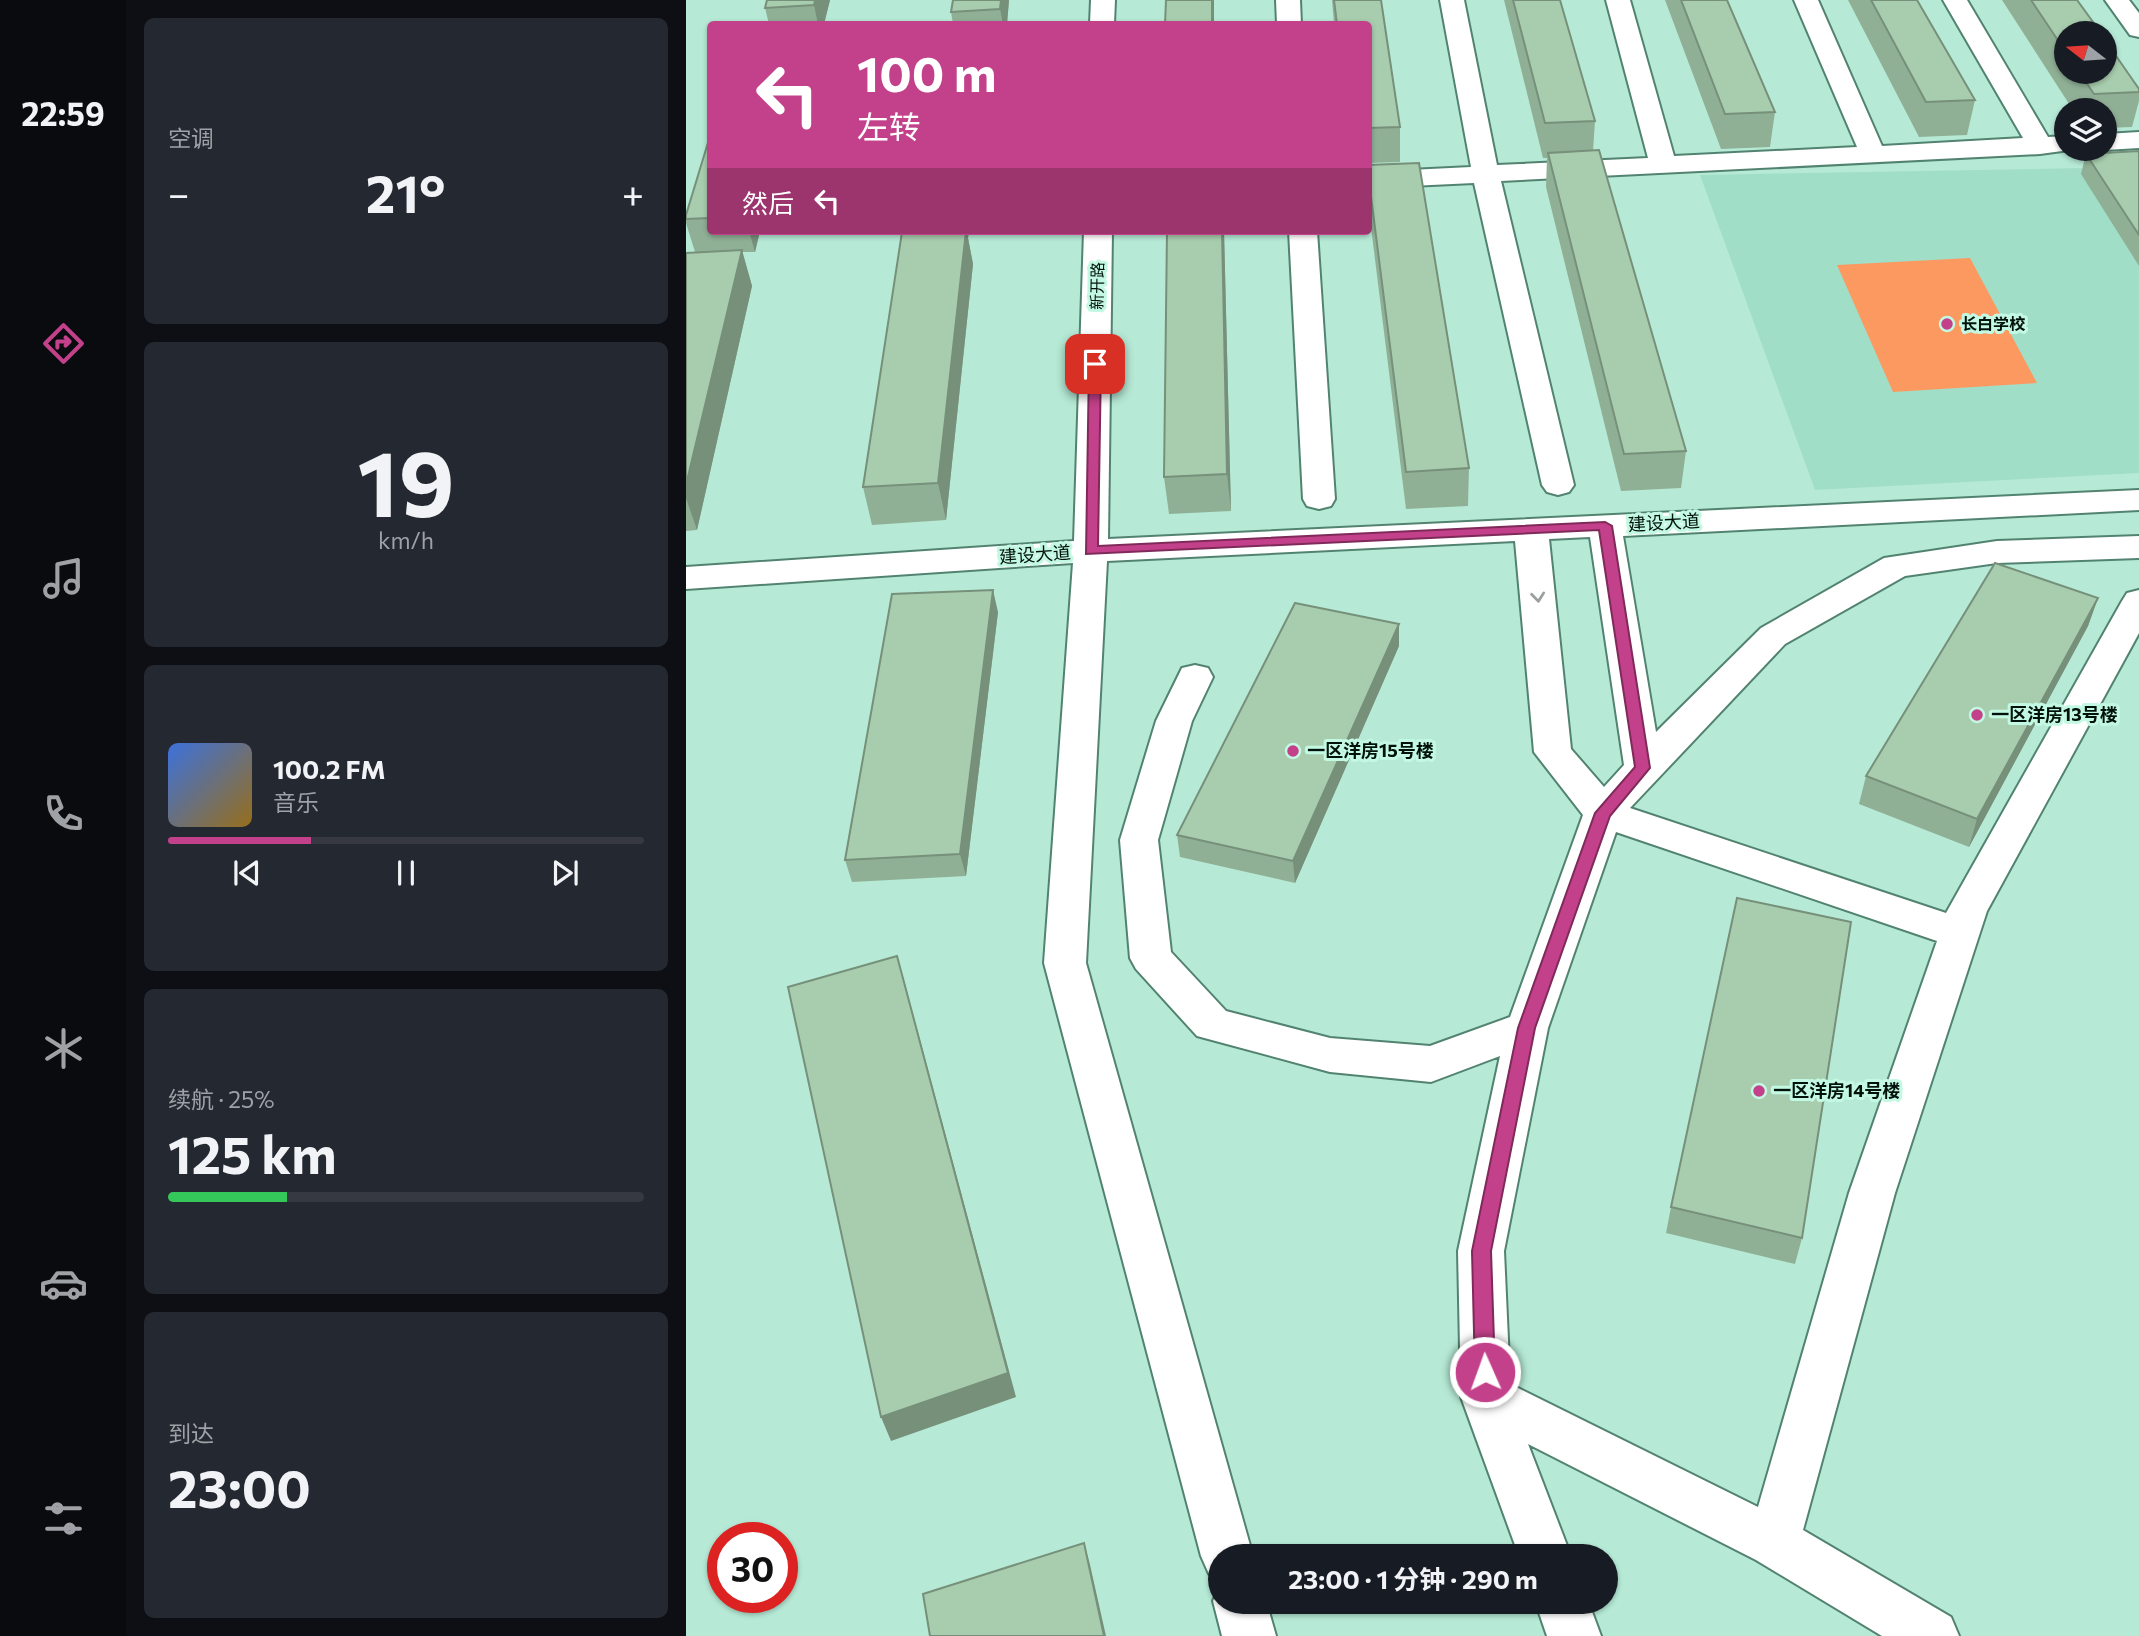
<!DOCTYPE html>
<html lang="zh">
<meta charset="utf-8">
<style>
:root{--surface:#171b24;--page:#242831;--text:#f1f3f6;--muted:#9ea1a6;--line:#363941;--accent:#c3418a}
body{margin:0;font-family:Commissioner,"Noto Sans SC",sans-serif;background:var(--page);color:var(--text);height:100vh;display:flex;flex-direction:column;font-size:26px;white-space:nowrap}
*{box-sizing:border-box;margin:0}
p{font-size:23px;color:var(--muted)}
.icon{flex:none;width:38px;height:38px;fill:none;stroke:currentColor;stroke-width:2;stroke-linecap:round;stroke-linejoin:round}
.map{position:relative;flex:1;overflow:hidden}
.side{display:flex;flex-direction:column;gap:18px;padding:18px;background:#0d0f14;width:560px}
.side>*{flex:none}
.guide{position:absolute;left:21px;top:21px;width:665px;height:214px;border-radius:7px;box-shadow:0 2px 5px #0004;background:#c3418a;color:#fff;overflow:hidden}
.needle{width:46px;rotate:287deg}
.tools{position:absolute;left:1368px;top:21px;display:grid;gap:14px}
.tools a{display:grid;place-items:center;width:63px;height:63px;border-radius:50%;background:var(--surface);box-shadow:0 2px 5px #0004;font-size:35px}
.speed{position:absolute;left:21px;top:1522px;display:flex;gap:14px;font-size:35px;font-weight:700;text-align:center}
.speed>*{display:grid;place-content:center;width:91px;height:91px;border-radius:50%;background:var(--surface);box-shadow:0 2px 5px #0004;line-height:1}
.speed .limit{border:10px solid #d22;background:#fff;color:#111}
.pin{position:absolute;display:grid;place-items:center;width:60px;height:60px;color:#fff;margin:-30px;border-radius:14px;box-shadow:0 4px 10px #0006}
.me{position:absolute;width:77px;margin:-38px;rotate:358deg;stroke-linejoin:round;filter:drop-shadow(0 0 5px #0008)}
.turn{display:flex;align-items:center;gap:24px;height:147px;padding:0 35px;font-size:32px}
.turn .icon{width:91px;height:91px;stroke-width:2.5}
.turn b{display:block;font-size:49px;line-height:60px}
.then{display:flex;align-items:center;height:66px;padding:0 35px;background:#0003;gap:14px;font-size:26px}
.big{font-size:52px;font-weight:700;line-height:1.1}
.side .tile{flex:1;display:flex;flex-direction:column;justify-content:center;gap:10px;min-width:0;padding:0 24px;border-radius:10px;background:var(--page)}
.side .dial{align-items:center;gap:0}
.dial b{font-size:91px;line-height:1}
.song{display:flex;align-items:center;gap:21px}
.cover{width:84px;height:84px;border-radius:10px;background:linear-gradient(135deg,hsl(220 70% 55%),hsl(40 70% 35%))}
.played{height:7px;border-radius:4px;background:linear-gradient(90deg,var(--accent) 30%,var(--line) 30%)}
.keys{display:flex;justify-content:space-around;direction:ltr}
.heat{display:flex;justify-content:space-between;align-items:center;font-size:38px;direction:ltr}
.charge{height:10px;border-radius:5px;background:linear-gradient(90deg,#34c759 25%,var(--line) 0)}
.trip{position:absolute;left:522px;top:1544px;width:410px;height:70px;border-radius:35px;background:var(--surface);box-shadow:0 2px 5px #0004;font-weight:700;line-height:70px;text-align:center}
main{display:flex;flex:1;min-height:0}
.dock{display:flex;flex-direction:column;width:126px;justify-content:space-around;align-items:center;background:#090b0e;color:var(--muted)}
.dock .icon{width:49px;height:49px}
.dock .current{color:var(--accent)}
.dock b{font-size:32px;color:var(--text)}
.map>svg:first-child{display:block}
.built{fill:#a1dec7}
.green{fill:#fb9961}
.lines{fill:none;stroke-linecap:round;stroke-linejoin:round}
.minor-casing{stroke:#528371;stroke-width:4}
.minor{fill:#fff;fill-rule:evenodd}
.wall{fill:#90b096}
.shaded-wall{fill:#76907a}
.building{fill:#a8cdae;stroke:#76907a;stroke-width:2}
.oneway{stroke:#99a09e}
.route{fill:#c3418a;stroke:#7f2a5a;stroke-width:2}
.poi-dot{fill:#c3418a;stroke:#c3f8e3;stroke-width:2.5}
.labels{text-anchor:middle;stroke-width:6;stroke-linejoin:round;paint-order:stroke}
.far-street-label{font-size:16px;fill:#01120c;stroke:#c3f8e3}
.far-poi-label{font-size:16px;font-weight:bold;fill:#01120c;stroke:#c3f8e3;text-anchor:start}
.street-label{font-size:18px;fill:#01120c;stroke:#c3f8e3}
.poi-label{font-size:18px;font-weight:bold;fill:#01120c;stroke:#c3f8e3;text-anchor:start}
</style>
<main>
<nav class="dock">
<b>22:59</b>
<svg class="icon current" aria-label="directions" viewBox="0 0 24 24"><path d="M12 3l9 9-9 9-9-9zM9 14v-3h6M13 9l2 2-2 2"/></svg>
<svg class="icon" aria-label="music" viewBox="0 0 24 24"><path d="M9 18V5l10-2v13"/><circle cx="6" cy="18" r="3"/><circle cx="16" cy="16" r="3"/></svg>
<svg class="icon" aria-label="phone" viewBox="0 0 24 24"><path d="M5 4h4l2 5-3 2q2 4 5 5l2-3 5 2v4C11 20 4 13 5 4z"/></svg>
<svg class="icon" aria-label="climate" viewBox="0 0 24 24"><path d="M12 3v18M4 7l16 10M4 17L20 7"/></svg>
<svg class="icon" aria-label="car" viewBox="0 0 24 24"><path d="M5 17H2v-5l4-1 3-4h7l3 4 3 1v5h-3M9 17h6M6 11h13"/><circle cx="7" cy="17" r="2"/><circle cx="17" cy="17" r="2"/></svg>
<svg class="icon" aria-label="filters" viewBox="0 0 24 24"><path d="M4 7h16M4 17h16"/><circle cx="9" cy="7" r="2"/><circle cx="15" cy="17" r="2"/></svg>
</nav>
<section class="side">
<div class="tile"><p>空调</p>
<div class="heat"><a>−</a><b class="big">21°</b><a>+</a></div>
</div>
<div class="tile dial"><b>19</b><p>km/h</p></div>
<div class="tile">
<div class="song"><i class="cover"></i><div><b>100.2 FM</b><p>音乐</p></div></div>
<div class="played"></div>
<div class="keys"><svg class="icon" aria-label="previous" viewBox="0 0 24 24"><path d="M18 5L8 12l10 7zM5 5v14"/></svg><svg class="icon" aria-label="pause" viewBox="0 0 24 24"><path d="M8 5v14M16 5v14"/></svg><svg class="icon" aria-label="next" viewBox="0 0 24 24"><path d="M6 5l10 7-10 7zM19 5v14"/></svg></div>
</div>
<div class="tile"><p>续航 · 25%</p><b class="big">125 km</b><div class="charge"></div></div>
<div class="tile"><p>到达</p><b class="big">23:00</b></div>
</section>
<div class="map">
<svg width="1453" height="1636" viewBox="0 0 1453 1636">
<rect width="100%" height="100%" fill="#b6ead6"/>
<path class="built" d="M1453,167v306l-324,17 -115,-315z"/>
<path class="green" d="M1284,258l67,125 -144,9 -56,-127z"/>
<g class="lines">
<defs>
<path id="minor" d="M405,0h24l-1,24h-24z
M590,0h24l1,24h-24z
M754,0h24l33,165 151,-7 -42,-158h24l44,156 183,-9 -63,-147h24l64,146 141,-8 -80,-138h24l81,137 19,-1v13h10l-37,5 -539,27 73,304 -5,7 -11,3 -11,-3 -5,-7 -68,-302 -106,5v-16l103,-5z
M1419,0h24l10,13v24l-9,-2z
M1453,132v16l-34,2 -4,-1h4v-15z
M398,231h28l-4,308 1031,-49v20l-516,26 33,196 105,-104 123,-70 113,-17 142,-5v22l-142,5 -92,13 -120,68 -155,164 316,105 176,-312 5,-8 12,-3v43l-152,278 -92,282 -92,337 148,87 8,19h-77l-126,-76 -228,-116 43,112h-52l-58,-159 -3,-146 42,-195 -69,26 -101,-10 -133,-36 -61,-67 -6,-11 -10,-118 36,-119 26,-53 13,-3 13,3 5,9 -21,44 -34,119 13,112 55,59 104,27 100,8 80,-29 73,-202 -49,-63 -19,-211 -408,20 -21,402 167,593h-33v23l-11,-5 -8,-18 -157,-593 29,-400 -387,26v-22l388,-26zM904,537l34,228 -20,22 -33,-38 -22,-210zM930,832l321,109 -88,252 -91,314 -248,-123 -6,-133 44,-223z
M603,231h28l18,268 -4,7 -12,3 -12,-3 -4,-7z
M534,1584v17h46l10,35h-54l-9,-35z
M849,1601h53l13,35h-54z"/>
</defs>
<use href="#minor" class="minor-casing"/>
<use href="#minor" class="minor"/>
</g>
<path class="wall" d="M81,0h63l-6,24h-55l-4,-16z
M267,0h56l-2,24h-54l-2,-12z
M646,0h49l19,127v35l-32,1v-139h-34z
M818,0h56l35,121 -2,30 93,300 -5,37 -60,3 -75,-304 1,-29h-4z
M979,0h62l48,112 -5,35 -49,2z
M1162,0h69l58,100 -8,35 -48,2z
M1316,0h75l-10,33v39h38l34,17v12l-7,26 -27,1v-18h-32z
M24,136v95h50l-5,21h-13l10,34 -55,244 -11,1v-278l9,-1 -9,-29v-8z
M1453,151v115l-58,-92 5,-20z
M682,165l101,303 -1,38 -62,3 -38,-306z
M222,231h61l-1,7 5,26 -27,256 -74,5 -9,-38z
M538,231l7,280 -62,3 -5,-37z
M1412,598l-10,28 -119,221 -110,-43 7,-28z
M312,612l-32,264 -114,6 -7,-22z
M713,646l-104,237 -115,-26 -3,-22z
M985,1207l131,31 -7,26 -129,-31z"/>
<path class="shaded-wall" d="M129,0h15l-6,24h-6l-4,-19z
M315,0h8l-2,24h-4l-3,-15z
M526,0h2v24h-2z
M63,231h11l-5,21z
M278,231h5l-1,7 5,26 -27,256 -8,-37z
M536,231h2l7,280 -4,-37z
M56,250l10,36 -55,244 -11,-32v-13z
M307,590l5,22 -32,264 -6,-22z
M1412,598l-10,28 -119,221 8,-28z
M713,624v22l-104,237 -2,-22z
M211,956l8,28 111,413 -125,44 -10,-24z
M398,1543l6,22 16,71h-2z"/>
<path class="building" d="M81,0h48l-1,5 -49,3z
M267,0h48l-1,9 -49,3z
M480,0h46v24h-47z
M648,0h47l19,127 -32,1v-104h-31z
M827,0h47l35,121 -50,2z
M995,0h46l48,112 -50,2z
M1185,0h46l58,100 -49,2z
M1345,0h46l24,33h-34v21z
M1419,40l34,49v3l-45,2 -15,-22h26z
M24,136v82l-24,1v-4z
M913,150l87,301 -62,3 -76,-301z
M1453,151v84l-53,-81z
M733,163l50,305 -63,4 -38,-299v-8z
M236,231h44l-28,252 -75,4 39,-255z
M481,231h55l5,243 -63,3z
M56,250l-56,235v-232z
M1309,563l103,35 -121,221 -111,-43z
M307,590l-33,264 -115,6 47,-266z
M609,603l104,21 -106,237 -116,-26z
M1051,898l114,24 -49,316 -131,-31z
M211,956l111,417 -127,44 -93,-430z
M398,1543l20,93h-174l-7,-42z"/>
<defs><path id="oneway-chevron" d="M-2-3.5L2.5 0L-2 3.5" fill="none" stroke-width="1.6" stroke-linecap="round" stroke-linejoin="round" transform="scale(1.75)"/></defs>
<use class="oneway" href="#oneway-chevron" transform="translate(852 597) rotate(84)"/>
<path class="route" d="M409,361l6,3 -3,182 507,-24 7,4 38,242 -40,48 -75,212 -44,223 4,121 -2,7 -8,3 -7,-3 -3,-7 -3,-121 46,-223 77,-215 40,-46 -36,-237 -513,24 3,-190z"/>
<g class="poi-dot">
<circle cx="1261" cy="324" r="7"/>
<circle cx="1291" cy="715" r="7"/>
<circle cx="607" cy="751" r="7"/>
<circle cx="1073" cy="1091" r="7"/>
</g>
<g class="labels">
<g class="far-street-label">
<text transform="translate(411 286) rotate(-89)" y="6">新开路</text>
</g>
<g class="far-poi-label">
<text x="1275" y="330">长白学校</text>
</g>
<g class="street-label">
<text transform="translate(978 523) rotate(-3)" y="6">建设大道</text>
<text transform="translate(349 555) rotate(-4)" y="6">建设大道</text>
</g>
<g class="poi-label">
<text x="1305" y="721">一区洋房13号楼</text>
<text x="621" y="757">一区洋房15号楼</text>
<text x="1087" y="1097">一区洋房14号楼</text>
</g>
</g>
</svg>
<div class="tools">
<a><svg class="needle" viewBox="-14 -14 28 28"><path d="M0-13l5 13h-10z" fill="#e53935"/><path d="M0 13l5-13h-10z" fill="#9ea1a6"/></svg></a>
<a><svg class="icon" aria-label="layers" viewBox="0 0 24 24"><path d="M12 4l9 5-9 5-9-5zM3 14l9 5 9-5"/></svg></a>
</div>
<div class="speed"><div class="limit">30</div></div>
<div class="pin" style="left:409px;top:364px;background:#d93025"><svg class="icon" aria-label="arrive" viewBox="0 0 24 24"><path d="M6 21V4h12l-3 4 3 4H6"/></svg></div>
<svg class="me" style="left:799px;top:1372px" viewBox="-20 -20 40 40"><circle r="17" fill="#c3418a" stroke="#fff" stroke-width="3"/><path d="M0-11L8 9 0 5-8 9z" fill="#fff"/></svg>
<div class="trip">23:00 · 1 分钟 · 290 m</div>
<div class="guide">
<div class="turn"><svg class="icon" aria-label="left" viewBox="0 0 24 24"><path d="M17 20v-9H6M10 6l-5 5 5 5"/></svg><div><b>100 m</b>左转</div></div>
<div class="then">然后<svg class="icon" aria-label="left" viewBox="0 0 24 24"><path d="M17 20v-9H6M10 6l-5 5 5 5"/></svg></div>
</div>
</div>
</main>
